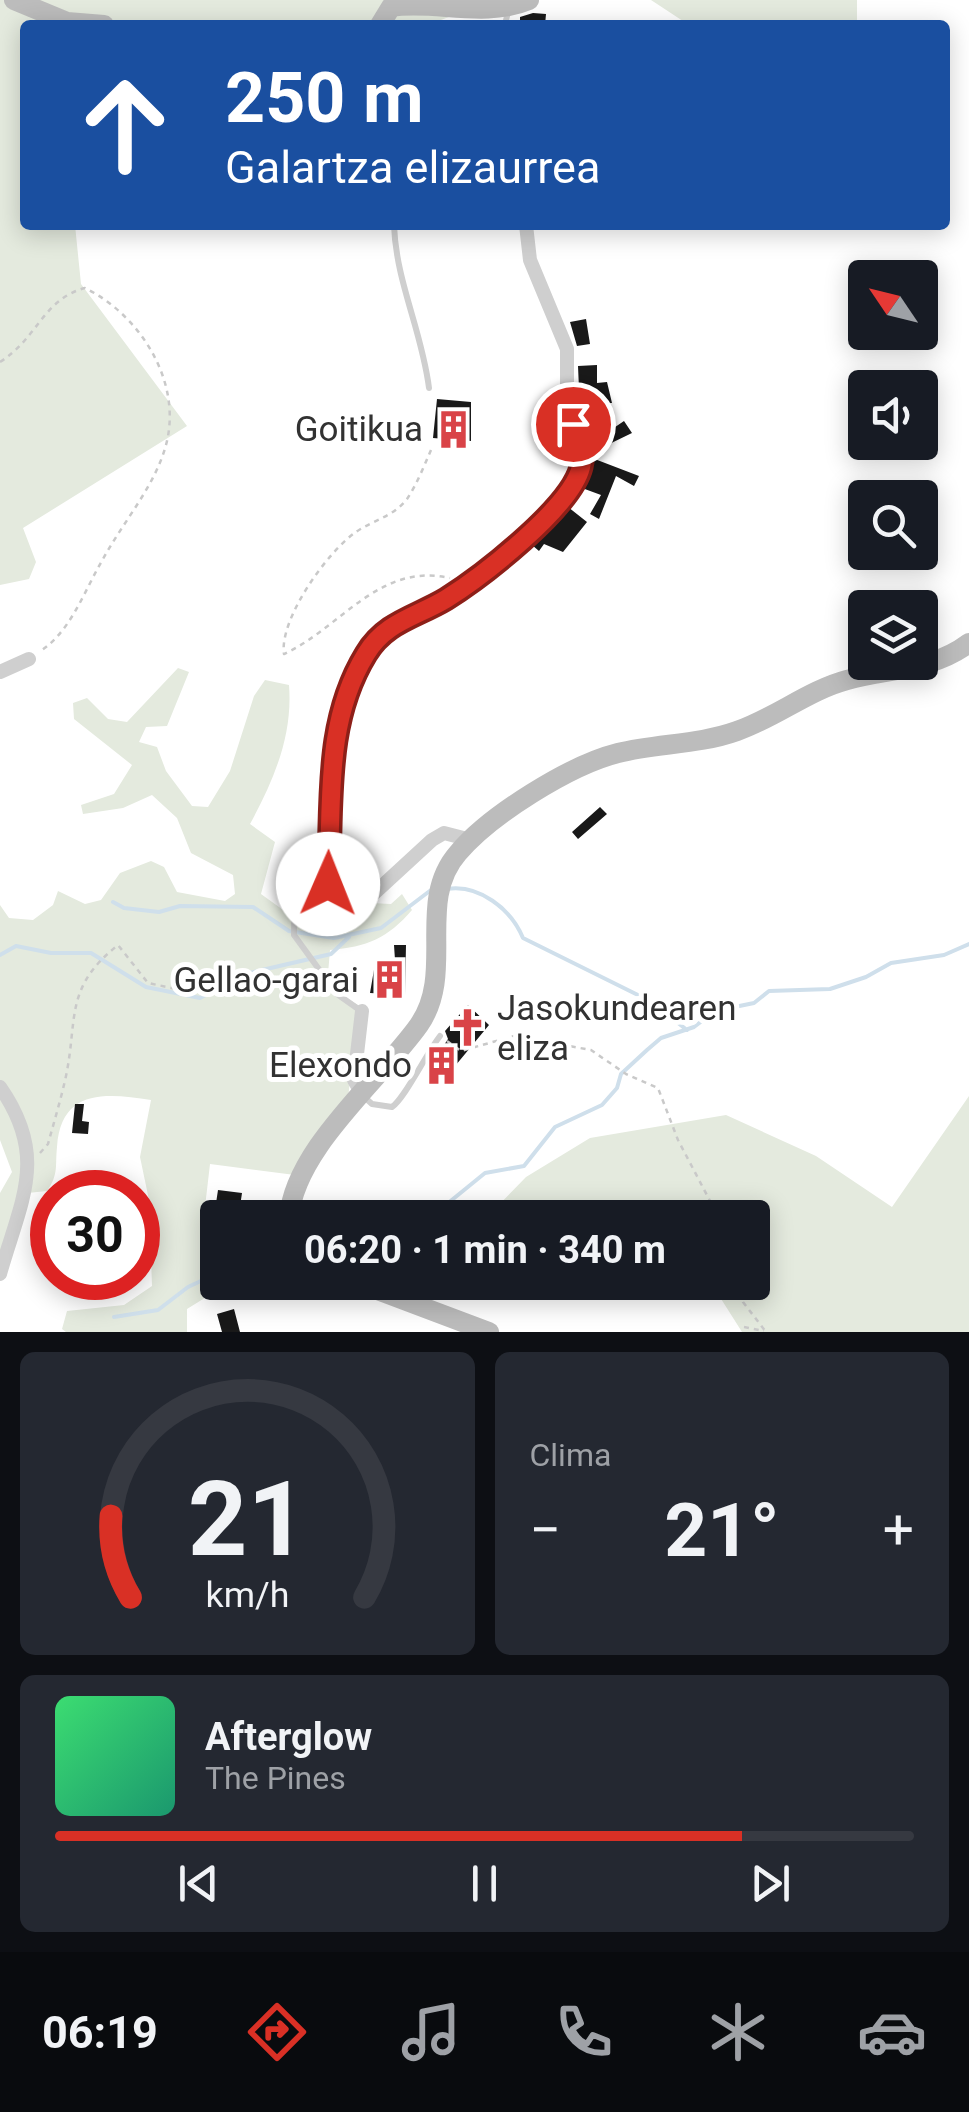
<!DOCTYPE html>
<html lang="es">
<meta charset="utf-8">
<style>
:root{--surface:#171b24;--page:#242831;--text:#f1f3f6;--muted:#9ea1a6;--line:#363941;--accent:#d93025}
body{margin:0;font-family:Roboto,sans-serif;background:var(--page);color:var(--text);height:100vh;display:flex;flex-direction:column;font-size:38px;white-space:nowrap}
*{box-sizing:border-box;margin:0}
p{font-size:32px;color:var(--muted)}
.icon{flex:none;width:55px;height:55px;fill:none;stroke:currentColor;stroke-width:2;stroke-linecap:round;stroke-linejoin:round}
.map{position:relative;height:1332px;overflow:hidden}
.drawer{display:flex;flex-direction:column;gap:20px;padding:20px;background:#0d0f14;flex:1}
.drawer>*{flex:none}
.banner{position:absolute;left:20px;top:20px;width:930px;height:210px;border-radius:10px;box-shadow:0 5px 25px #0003;background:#1a4fa0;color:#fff;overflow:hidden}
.needle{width:65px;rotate:305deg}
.fabs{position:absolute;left:848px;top:260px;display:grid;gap:20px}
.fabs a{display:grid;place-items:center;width:90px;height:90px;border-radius:10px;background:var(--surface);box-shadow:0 5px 25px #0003;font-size:50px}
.speed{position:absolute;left:30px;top:1170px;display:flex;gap:20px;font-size:50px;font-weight:700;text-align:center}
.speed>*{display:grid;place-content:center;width:130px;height:130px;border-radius:50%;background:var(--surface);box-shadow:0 5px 25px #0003;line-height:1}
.speed .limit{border:15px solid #d22;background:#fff;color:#111}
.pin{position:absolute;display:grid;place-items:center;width:85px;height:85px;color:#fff;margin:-42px;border:5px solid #fff;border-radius:50%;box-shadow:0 2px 10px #0007}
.me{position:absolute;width:110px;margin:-55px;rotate:1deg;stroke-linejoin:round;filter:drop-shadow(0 0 8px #0008)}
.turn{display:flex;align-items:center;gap:35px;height:210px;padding:0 40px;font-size:45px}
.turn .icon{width:130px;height:130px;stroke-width:2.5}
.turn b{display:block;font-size:70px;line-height:85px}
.big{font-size:75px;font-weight:700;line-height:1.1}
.drawer .card{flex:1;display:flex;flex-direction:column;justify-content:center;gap:15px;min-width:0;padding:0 35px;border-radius:15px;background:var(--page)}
.drawer .dial{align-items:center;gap:0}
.dial svg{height:260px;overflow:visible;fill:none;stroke:var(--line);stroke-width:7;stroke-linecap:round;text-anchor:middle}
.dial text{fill:var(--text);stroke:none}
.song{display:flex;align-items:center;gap:30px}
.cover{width:120px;height:120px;border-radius:15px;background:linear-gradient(135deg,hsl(140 70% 55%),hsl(160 70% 35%))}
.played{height:10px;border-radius:5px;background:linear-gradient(90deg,var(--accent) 80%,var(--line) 80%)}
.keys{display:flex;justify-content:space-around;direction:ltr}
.heat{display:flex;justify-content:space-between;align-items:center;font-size:55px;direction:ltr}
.drawer .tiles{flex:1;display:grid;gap:20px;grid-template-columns:1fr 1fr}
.card:last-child{grid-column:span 2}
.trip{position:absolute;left:200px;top:1200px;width:570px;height:100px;border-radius:10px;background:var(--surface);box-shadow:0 5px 25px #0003;font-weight:700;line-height:100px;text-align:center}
.menu{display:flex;height:160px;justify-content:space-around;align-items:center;background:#090b0e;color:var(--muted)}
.menu .icon{width:70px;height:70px}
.menu .selected{color:var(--accent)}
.menu b{font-size:45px;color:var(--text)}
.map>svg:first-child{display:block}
.green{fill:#e4eade}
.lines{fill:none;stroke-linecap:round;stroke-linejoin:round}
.stream{stroke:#cfdfeb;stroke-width:4}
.building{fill:#191919}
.path{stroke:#c9c9c9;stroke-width:2.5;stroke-dasharray:5 5;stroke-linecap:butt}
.lane{stroke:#cfcfcf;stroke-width:6}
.street{stroke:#cfcfcf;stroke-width:14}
.secondary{stroke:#bcbcbc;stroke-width:20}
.route-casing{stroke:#8d1f18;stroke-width:25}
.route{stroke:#d93025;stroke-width:18}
.labels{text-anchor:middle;stroke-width:10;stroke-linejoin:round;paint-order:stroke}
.poi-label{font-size:35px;fill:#323232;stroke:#fff;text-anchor:end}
</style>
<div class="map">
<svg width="969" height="1332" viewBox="0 0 969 1332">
<rect width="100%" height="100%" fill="#fff"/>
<path class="green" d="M0,0h493l-65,25h-403v200h50l6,59 106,142 -164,102 13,34 -7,17 -29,6z
M651,0h206v22l-168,3z
M178,668l11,4 -22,54 -21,1 -7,15 18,5 9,24 26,35 16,1 22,-36 24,-75 11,-16 24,5c4,50 -15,95 -39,139l25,18 -14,52 29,21 33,10 48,-22 20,1 11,-10 10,16c-24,28 -45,37 -82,40l-3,36 31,19 -10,94 -53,76 -85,-11 -5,43 12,18 1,57 11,1 -42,26v23h-121l-4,-3 5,-18 57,-6 28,-19 -3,-86 -9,-43 11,-57c-46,-7 -90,-11 -94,47 -2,19 2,27 -10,44l-29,3 -18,63v-64l12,-21 -12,-32v-235l9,13 24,2 20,-15 5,-14 27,13 16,-4 19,-27 31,-12 13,6 13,25 48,9 10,-7 -2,-19 -42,-22 -14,-35 -25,-23 -29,13 -40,6 -2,-9 33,-11 18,-29 -58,-46 -1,-16 14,-5 21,21 19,3z
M969,1096v236h-227l-31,-49 41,-1v-64l-265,-1 39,-40 64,-39 136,-23 90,41 76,51z"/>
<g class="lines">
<path class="stream" d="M447,889c32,-5 64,20 76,49l127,63 37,29
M113,902l11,6 35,4 21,-6 73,1 36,24 45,7 47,-10 50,-38
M0,955l16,-9 35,7h40l55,34 54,11 45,-24 86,-20 18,-17
M318,1218l124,-10 43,-35 39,-7 31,-39 47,-22 15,-17 4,-14 26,-24 14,-12 33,-11 21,-16 39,-8 15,-12 61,-2 36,-12 25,-14 53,-8 25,-11
M114,1317l44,-7 30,-23 30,-14"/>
</g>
<path class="building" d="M533,13l13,1 -1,11h-25v-8z
M586,319l4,25 -13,2 -7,-24z
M597,365v18l10,-1 5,21h-7v9h-25l-2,-46z
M437,399l34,3v39l-38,-3z
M624,421l8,12 -31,15 -5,-8z
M592,458l47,18 -5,10 -18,-10 -17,43 -9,-5 11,-19 -19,-7z
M568,507l19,15 -24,30 -19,-8 -5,7 -7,-6z
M600,807l7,7 -29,25 -6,-7z
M394,945h12l-1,50 -35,-2 6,-35 19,2z
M468,1005l21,20 -48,58 -15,-11 22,-33 -3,-8z
M75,1104h9l-2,17 7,1 -1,12 -16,-1z
M218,1190l24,3 -3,20 -24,-3z
M234,1309l6,23h-18l-5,-18z"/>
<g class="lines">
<path class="path" d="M0,362c38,-24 43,-63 85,-74 55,27 98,94 81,157 -11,41 -43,77 -63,114 -19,32 -32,73 -64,93
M431,450c-7,16 -14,34 -24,49 -14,18 -34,21 -51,33 -28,19 -77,87 -72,122 58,-27 95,-92 166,-76
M447,1041l14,10 53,-15 77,14 35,24 32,14 20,52 41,78
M40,1153l8,-9c6,-22 13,-45 18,-68 12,-58 -2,-88 52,-131l30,38 38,8 52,-20 82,13
M742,1282l1,20 23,30
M744,1327l20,4"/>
<path class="lane" d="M505,25l4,-18
M394,225c2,57 28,106 35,163
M295,869l-1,66 43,59 24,17
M362,1095l10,9 20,3c13,-9 34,-53 48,-71"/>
<path class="street" d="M0,672l29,-13
M471,840l-27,-7 -12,7 -75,69 -21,-3 -6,-8 -1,-124 16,-66 18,-51 22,-28 59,-29 75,-57 51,-54 12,-24 -1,-25 -14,-32v-59l-37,-89 -4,-35
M0,1087c49,70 21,113 0,187
M362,1094l-8,-14 8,-69"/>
<path class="secondary" d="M14,0l53,22 37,3
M380,25l11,-18c44,-7 93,12 138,-7
M289,1218c5,-69 91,-138 130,-193 37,-53 -4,-123 39,-172 32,-38 112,-88 160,-100 40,-10 80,-8 119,-22 38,-13 72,-41 110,-51 43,-12 85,-9 122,-37
M356,1282l133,50"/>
</g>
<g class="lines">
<defs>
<path id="route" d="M328,884c5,-77 -5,-160 38,-230 19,-32 50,-37 80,-55 35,-22 125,-91 135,-132 4,-15 -1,-29 -8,-43"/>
</defs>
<use href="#route" class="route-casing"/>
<use href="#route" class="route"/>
</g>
<defs>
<symbol id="building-bare" viewBox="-9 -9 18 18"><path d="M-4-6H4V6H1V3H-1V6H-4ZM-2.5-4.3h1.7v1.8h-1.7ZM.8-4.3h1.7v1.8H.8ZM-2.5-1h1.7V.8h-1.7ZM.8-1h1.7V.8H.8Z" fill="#d94347" stroke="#fff" stroke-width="2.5" paint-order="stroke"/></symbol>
<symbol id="church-bare" viewBox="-9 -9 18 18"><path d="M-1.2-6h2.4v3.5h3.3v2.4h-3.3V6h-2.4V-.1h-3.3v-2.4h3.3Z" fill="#d94347" stroke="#fff" stroke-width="2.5" paint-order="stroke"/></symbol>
</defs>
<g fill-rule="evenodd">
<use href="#building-bare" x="426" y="402" width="55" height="55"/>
<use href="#building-bare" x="362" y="952" width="55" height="55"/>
<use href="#church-bare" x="440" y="1000" width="55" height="55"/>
<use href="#building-bare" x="414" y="1038" width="55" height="55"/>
</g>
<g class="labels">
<g class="poi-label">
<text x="423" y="441">Goitikua</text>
<text x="359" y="992">Gellao-garai</text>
<text x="497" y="1020" text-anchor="start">Jasokundearen<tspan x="497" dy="40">eliza</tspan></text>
<text x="412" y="1077">Elexondo</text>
</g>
</g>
</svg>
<div class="fabs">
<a><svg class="needle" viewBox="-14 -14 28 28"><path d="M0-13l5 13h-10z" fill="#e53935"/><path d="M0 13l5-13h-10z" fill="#9ea1a6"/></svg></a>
<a><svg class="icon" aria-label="sound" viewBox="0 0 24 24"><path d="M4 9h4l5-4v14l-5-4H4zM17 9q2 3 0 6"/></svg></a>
<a><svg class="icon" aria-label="search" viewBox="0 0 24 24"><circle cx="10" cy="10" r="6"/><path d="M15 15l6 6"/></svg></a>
<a><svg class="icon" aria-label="layers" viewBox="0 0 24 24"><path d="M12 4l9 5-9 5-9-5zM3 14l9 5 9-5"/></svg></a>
</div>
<div class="speed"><div class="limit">30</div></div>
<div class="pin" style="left:573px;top:424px;background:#d93025"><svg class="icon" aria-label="arrive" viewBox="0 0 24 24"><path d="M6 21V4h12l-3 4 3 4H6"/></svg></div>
<svg class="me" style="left:328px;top:884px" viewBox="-20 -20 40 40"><circle r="19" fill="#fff"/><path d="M0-13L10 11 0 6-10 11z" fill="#d93025"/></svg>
<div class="trip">06:20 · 1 min · 340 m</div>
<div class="banner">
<div class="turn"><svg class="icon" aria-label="ahead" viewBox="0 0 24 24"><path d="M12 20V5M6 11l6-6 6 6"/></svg><div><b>250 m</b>Galartza elizaurrea</div></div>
</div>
</div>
<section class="drawer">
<div class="tiles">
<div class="card dial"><svg viewBox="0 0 100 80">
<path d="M14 69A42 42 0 1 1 86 69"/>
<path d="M14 69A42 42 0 0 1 8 44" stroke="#d93025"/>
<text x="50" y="56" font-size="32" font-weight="700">21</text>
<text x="50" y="72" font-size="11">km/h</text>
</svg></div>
<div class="card"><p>Clima</p>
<div class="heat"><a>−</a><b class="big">21°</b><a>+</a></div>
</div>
<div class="card">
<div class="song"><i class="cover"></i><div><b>Afterglow</b><p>The Pines</p></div></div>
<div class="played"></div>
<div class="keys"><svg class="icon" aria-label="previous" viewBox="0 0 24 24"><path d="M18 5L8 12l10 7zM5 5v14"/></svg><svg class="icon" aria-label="pause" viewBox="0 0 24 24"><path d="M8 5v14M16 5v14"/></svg><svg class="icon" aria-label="next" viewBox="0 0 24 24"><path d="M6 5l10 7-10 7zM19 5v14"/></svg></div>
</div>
</div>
</section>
<nav class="menu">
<b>06:19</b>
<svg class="icon selected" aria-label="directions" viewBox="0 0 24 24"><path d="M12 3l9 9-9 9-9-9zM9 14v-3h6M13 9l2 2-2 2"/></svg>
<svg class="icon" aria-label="music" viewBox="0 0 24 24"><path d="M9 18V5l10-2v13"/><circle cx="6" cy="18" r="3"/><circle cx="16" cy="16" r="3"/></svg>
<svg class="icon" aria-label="phone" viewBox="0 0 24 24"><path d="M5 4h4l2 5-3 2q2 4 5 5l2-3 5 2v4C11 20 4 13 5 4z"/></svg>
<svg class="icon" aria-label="climate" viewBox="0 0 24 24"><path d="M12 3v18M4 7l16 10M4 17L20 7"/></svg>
<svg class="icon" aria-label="car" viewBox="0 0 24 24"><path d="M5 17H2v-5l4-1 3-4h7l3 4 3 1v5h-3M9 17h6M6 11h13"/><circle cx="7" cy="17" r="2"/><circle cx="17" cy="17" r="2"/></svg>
</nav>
